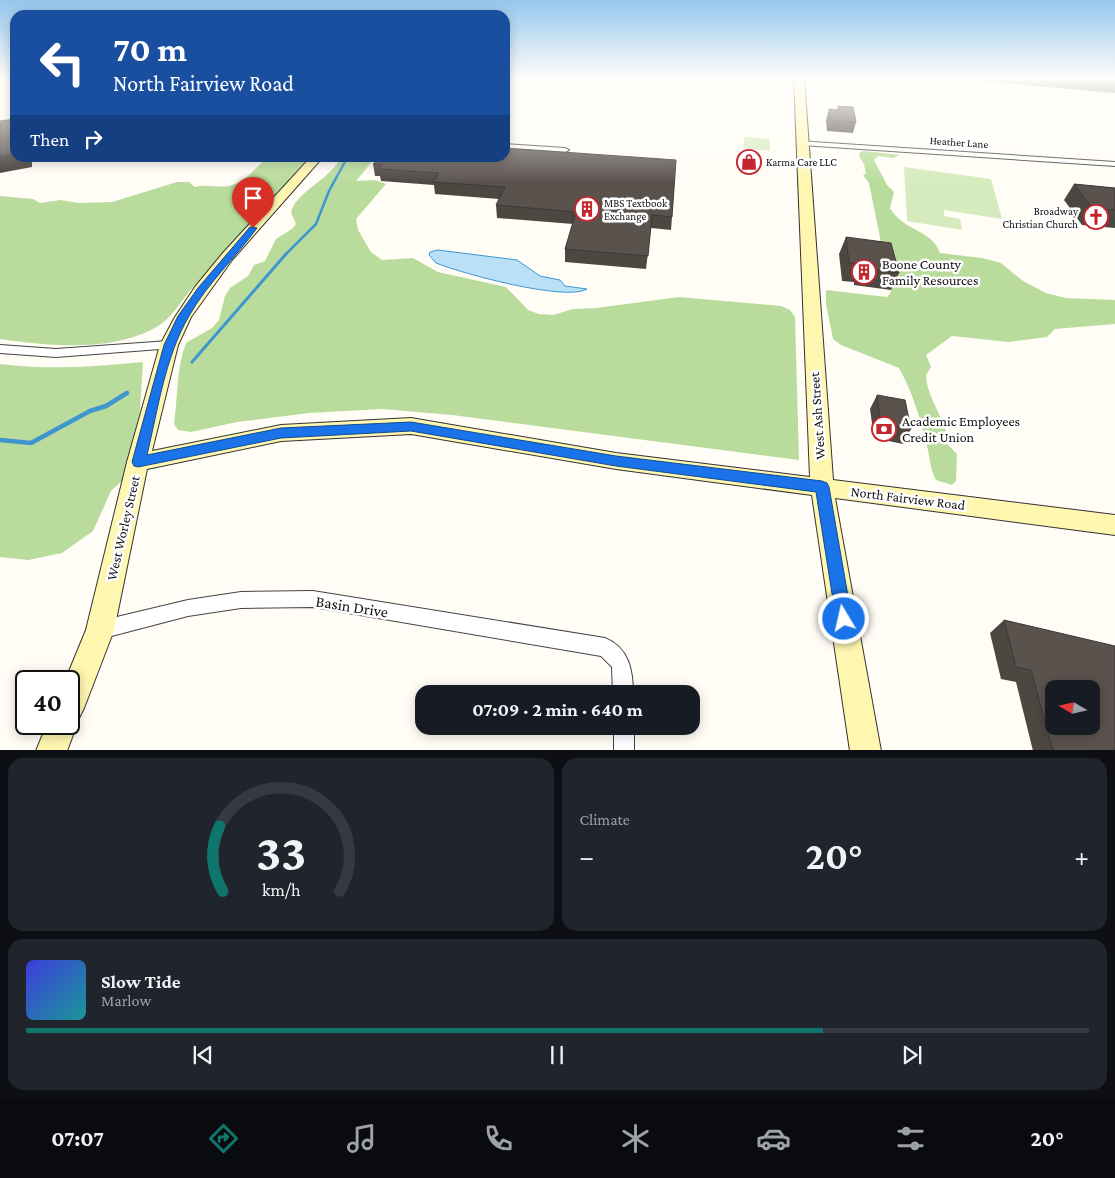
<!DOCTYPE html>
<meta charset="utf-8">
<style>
:root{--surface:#171b24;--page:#20242c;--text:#f1f3f6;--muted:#9ea1a6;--line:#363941;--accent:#0f766e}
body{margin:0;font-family:"Crimson Pro",serif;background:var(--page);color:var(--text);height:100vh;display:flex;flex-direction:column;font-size:19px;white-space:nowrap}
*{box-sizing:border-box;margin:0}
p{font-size:16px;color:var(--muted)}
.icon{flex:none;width:28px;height:28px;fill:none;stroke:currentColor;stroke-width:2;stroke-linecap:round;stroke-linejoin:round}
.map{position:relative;height:750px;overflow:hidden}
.panel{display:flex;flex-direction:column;gap:8px;padding:8px;background:#0d0f14;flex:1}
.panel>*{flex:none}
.banner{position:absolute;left:10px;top:10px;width:500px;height:152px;border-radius:15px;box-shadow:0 2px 12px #0003;background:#1a4fa0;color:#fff;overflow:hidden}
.needle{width:32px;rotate:279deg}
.buttons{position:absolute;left:1045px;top:680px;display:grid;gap:10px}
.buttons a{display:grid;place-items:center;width:55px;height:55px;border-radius:10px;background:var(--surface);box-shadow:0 2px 12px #0003;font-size:25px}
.speed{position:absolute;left:15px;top:670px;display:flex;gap:10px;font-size:25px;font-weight:700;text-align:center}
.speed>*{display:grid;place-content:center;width:65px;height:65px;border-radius:50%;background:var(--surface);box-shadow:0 2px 12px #0003;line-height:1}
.speed .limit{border:2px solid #111;border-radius:8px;background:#fff;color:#111}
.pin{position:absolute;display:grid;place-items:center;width:42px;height:42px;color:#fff;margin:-51px -21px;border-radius:50% 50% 50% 0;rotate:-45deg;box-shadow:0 0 5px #0007}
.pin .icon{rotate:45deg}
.me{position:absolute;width:55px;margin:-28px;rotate:351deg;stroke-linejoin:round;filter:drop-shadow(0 0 4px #0008)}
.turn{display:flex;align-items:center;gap:18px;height:105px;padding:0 20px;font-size:22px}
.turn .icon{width:65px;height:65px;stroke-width:2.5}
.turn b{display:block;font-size:35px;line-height:42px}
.then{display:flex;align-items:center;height:48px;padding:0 20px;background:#0003;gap:10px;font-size:19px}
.big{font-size:38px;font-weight:700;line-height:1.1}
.panel .tile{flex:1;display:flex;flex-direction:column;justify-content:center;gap:8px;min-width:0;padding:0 18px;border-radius:15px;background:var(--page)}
.panel .dial{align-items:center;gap:0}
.dial svg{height:130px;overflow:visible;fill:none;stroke:var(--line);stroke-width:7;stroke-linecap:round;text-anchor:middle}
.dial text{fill:var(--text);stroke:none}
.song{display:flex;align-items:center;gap:15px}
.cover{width:60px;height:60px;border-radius:8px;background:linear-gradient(135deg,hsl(240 70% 55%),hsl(180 70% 35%))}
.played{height:5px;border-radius:2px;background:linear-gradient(90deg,var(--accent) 75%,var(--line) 75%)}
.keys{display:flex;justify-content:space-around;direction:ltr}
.heat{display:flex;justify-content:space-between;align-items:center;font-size:28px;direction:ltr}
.panel .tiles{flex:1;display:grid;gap:8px;grid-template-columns:1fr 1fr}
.tile:last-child{grid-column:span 2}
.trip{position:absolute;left:415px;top:685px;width:285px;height:50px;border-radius:15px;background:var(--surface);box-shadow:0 2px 12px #0003;font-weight:700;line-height:50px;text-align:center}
.tabs{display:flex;height:80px;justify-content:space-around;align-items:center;background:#090b0e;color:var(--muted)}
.tabs .icon{width:35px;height:35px}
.tabs .current{color:var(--accent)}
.tabs b{font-size:22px;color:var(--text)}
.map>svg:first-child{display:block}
.green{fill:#d5ebbd}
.forest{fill:#b9dc9c}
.water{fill:#b9e0f7;stroke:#3f96cf}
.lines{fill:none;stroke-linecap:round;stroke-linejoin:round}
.stream-far2{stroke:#3f96cf;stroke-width:2.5}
.stream-far1{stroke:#3f96cf;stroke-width:3}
.stream{stroke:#3f96cf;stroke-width:4.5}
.street-casing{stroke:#444;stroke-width:2}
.secondary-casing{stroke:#333;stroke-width:2}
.street{fill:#fff;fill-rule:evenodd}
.secondary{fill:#fff6b0;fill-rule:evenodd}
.wall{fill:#4d4742}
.shaded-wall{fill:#3f3936}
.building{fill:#5a524d;stroke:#3f3936;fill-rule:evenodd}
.route{fill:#1a73e8;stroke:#114b97}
.labels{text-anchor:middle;stroke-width:5;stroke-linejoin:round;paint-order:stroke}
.far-street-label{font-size:11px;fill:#111;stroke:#fff}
.far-poi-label{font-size:11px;fill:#111;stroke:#fff;text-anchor:start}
.poi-label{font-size:14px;fill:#111;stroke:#fff;text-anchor:start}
.street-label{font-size:14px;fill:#111;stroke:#fff}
.near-street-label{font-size:16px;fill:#111;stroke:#fff}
</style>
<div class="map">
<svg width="1115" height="751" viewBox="0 0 1115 751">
<rect width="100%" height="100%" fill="#fffdf5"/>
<path class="green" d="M746,137l24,2v12l-27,-3 1,-10z
M904,167l87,12 11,40 -58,-9v6l16,3 2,11 -55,-9z"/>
<path class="forest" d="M864,151l36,4 -7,3 -15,-2 -4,4 13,25 7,7 -4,16c14,24 42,21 50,45l42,5 19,5 22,18 23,12 20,5 49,2v24l-60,5 -8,8 -38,5 -57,-6 -26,19 5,12 -5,8c1,25 22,46 22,70l9,9 -1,27 -4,4 -16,-5c-6,-11 -6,-22 -9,-34 -7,-28 -14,-53 -28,-78l-58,-23 -8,-6 -7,-35v-14l61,7 4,-5 -22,-109 -6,-8 3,-1 -2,-10 -5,-8 1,-4z
M270,158h39c-38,43 -76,85 -114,127 -15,16 -22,34 -42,44 -44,23 -105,17 -153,10v-143l33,3 7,4 21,-3 17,3 34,-1 65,-20h12l6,5c13,-4 26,3 40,-3 16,-6 22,-21 35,-26z
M336,158h39l-19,23 19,-1 11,4 -30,35 2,11 13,22 11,8 31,-2 25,14 68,15 22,23 11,4 14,1 20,-6 23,-1 83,-11 102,9 9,4 5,7 4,143 -347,-45 -70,-6 -73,4 -72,9 -46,10 -13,-2 -4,-6c4,-28 2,-55 12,-81l26,-15 7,-8 6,-24 5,-8 18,-12 6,-11 11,-4 11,-22 16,-10 4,-5 -5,-12c5,-19 36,-32 47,-50z
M143,362l-3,48 -15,68 -14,13 -18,40 -31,22 -34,7 -28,-3v-193c48,6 94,3 143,-2z"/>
<path class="water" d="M438,250l79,10 23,16 20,4 5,6 22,3c-21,13 -127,-16 -151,-26l-7,-8 1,-3z"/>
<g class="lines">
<path class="stream-far2" d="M285,255l31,-31 13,-33 18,-33"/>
<path class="stream-far1" d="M192,362l94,-108"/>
<path class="stream" d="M0,440l31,3 59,-32 16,-5 21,-13"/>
<defs>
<path id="street" d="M798,141l317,21v4l-314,-21 -4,-2z
M505,144l60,4 4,2 -4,2 -60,-4z
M169,341l6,4 -2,3 -117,9 -56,-4v-8l56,4z
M313,591l292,47c24,10 28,32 28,56h-20l-1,-27 -11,-11 -288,-49 -72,1 -53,8 -88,23 -6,-3 -3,-6 3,-6 6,-3 88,-21 53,-8z
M614,726h20v25h-20z"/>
<path id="secondary" d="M794,78h10l29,402 282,35v20l-280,-37 46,253h-31l-38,-256 -196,-26 -205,-35 -130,7 -134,28 -33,161 -30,78 -5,10 -4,2 2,4 -10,27h-31l11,-27h22v-43h-4l21,-51 41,-168 33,-117 15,-28 20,-30 27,-33 88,-96h12l-90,102 -41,57 -13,28 -26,106 129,-26 130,-7 205,35 194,24z"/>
</defs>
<use href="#street" class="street-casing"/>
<use href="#secondary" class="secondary-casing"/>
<use href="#street" class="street"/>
<use href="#secondary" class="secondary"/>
</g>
<path class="wall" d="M966,78h149v15l-147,-13z
M838,106l18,16 -3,11 -26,-2 -1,-11 3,-11 8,1z
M379,158l293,59 -1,13 -20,-2 -5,41 -81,-7v-13l8,-25 -76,-6 -1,-13 3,-6 -64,-5 -1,-9 -53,-4 -1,-5h-5l-2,-12z
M1074,184l41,4v40l-33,-3 -18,-25z
M846,237l53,36 -8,17 -37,-5v-3l-12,-1 -3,-27z
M877,395l34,34 -8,15 -29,-6 -4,-29z
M1004,620l111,131h-82l-17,-69 -15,-3 -11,-46z"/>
<path class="shaded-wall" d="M15,153v5h34l-17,4v5l-32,6v-17z"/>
<path class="building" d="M838,106l15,1 3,15 -25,-2 -2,-11 10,1z
M15,119v34l-15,3v-35z
M505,148l171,12 -4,57 -20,-2 -4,41 -83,-7 11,-37 -80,-7 9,-18 -72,-5 6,-9 -60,-4 3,-4 -9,-1 6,-6h126z
M1074,184l41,4v22l-23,-2z
M846,237l45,6 8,30 -38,-5v-4l-12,-1z
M877,395l28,5 6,29 -30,-5z
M1004,620l111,26v105h-62l-22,-81 -15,-3zM1054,689h37v37h-37z"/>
<linearGradient id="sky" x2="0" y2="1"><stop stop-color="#95c6ee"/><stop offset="0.43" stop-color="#fffefa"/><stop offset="1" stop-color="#fffefa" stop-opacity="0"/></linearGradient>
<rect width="1115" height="183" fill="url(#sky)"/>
<path class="route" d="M250,227l7,1c-22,30 -50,56 -68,88 -24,41 -31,93 -42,139l134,-27 130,-6 205,34 206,25 5,2 2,4 23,132 -2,5 -6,3 -6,-3 -2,-5 -20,-127 -200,-26 -205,-35 -130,7 -143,29 -4,-1 -2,-4 32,-117 14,-29 20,-28z"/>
<defs>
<symbol id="shop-ring" viewBox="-11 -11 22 22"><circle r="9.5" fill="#fff" stroke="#c4262e" stroke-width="1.5"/><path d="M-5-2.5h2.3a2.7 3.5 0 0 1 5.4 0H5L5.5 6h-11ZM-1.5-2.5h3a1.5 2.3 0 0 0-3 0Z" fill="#c4262e"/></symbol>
<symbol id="building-ring" viewBox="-11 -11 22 22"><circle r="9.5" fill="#fff" stroke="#c4262e" stroke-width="1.5"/><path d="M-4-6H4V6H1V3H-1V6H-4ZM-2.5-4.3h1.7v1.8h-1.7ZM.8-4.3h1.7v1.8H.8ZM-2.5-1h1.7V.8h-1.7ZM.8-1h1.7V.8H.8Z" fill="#c4262e"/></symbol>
<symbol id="church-ring" viewBox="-11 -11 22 22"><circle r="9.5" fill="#fff" stroke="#c4262e" stroke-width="1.5"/><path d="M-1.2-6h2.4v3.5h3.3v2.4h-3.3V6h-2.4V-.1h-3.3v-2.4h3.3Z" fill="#c4262e"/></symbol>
<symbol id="bank-ring" viewBox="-11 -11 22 22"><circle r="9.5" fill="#fff" stroke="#c4262e" stroke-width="1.5"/><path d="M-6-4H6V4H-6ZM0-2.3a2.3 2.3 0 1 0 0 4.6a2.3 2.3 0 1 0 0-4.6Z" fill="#c4262e"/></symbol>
</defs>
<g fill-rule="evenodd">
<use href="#shop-ring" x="735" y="148" width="28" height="28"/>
<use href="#building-ring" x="573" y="195" width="28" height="28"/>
<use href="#church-ring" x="1082" y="203" width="28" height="28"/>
<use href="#building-ring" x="850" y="258" width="28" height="28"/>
<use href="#bank-ring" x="870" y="415" width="28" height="28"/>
</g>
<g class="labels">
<g class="far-street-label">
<text transform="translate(959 142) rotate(4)" y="4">Heather Lane</text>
</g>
<g class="far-poi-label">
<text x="766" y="166">Karma Care LLC</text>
<text x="604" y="207">MBS Textbook<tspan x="604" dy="13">Exchange</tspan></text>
<text x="1078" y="215" text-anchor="end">Broadway<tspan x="1078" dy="13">Christian Church</tspan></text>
</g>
<g class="poi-label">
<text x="882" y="269">Boone County<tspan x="882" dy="16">Family Resources</tspan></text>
<text x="902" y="426">Academic Employees<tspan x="902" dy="16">Credit Union</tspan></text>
</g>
<g class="street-label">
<text transform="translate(817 416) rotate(-94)" y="5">West Ash Street</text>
<text transform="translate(908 498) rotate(7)" y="5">North Fairview Road</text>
<text transform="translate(123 528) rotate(-77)" y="5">West Worley Street</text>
</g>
<g class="near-street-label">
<text transform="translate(352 606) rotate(9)" y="6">Basin Drive</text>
</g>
</g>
</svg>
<div class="buttons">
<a><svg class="needle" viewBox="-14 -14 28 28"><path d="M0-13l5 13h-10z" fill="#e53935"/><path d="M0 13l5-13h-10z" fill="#9ea1a6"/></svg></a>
</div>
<div class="speed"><div class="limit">40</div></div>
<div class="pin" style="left:253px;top:228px;background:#d93025"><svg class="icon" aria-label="arrive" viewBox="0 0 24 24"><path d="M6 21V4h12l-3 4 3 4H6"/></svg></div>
<svg class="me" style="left:844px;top:619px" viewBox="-20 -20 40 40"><circle r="17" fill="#1a73e8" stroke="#fff" stroke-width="3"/><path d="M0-11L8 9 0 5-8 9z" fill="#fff"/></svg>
<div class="trip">07:09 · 2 min · 640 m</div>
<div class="banner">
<div class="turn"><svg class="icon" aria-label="left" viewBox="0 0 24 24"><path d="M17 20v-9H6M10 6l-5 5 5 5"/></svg><div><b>70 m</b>North Fairview Road</div></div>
<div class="then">Then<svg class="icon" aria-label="right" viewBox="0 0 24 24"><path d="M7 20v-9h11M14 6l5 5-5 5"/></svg></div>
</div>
</div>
<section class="panel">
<div class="tiles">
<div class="tile dial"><svg viewBox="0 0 100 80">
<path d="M14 69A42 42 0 1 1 86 69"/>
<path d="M14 69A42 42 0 0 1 12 29" stroke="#0f766e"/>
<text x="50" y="56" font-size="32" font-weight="700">33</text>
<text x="50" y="72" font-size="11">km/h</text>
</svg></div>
<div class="tile"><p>Climate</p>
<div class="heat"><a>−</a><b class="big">20°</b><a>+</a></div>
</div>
<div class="tile">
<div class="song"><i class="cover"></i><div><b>Slow Tide</b><p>Marlow</p></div></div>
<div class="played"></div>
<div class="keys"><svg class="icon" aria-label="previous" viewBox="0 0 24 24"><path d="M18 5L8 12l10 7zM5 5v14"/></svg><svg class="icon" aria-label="pause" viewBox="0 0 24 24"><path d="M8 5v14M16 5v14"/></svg><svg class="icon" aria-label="next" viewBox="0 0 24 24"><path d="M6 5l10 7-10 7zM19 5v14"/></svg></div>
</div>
</div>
</section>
<nav class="tabs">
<b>07:07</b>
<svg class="icon current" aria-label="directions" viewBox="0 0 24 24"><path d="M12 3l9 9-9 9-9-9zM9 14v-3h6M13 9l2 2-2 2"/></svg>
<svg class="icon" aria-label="music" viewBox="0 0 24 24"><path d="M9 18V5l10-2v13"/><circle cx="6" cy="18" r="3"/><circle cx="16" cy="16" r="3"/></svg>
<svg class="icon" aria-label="phone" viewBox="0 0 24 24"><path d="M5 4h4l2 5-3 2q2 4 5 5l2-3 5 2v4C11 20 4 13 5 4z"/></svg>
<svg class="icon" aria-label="climate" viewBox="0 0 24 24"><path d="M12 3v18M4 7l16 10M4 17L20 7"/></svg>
<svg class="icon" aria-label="car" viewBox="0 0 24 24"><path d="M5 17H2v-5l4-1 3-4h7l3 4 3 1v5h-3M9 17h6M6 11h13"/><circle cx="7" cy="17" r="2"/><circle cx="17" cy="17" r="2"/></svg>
<svg class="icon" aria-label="filters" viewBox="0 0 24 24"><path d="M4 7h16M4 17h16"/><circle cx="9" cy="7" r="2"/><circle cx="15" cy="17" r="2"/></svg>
<b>20°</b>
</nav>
